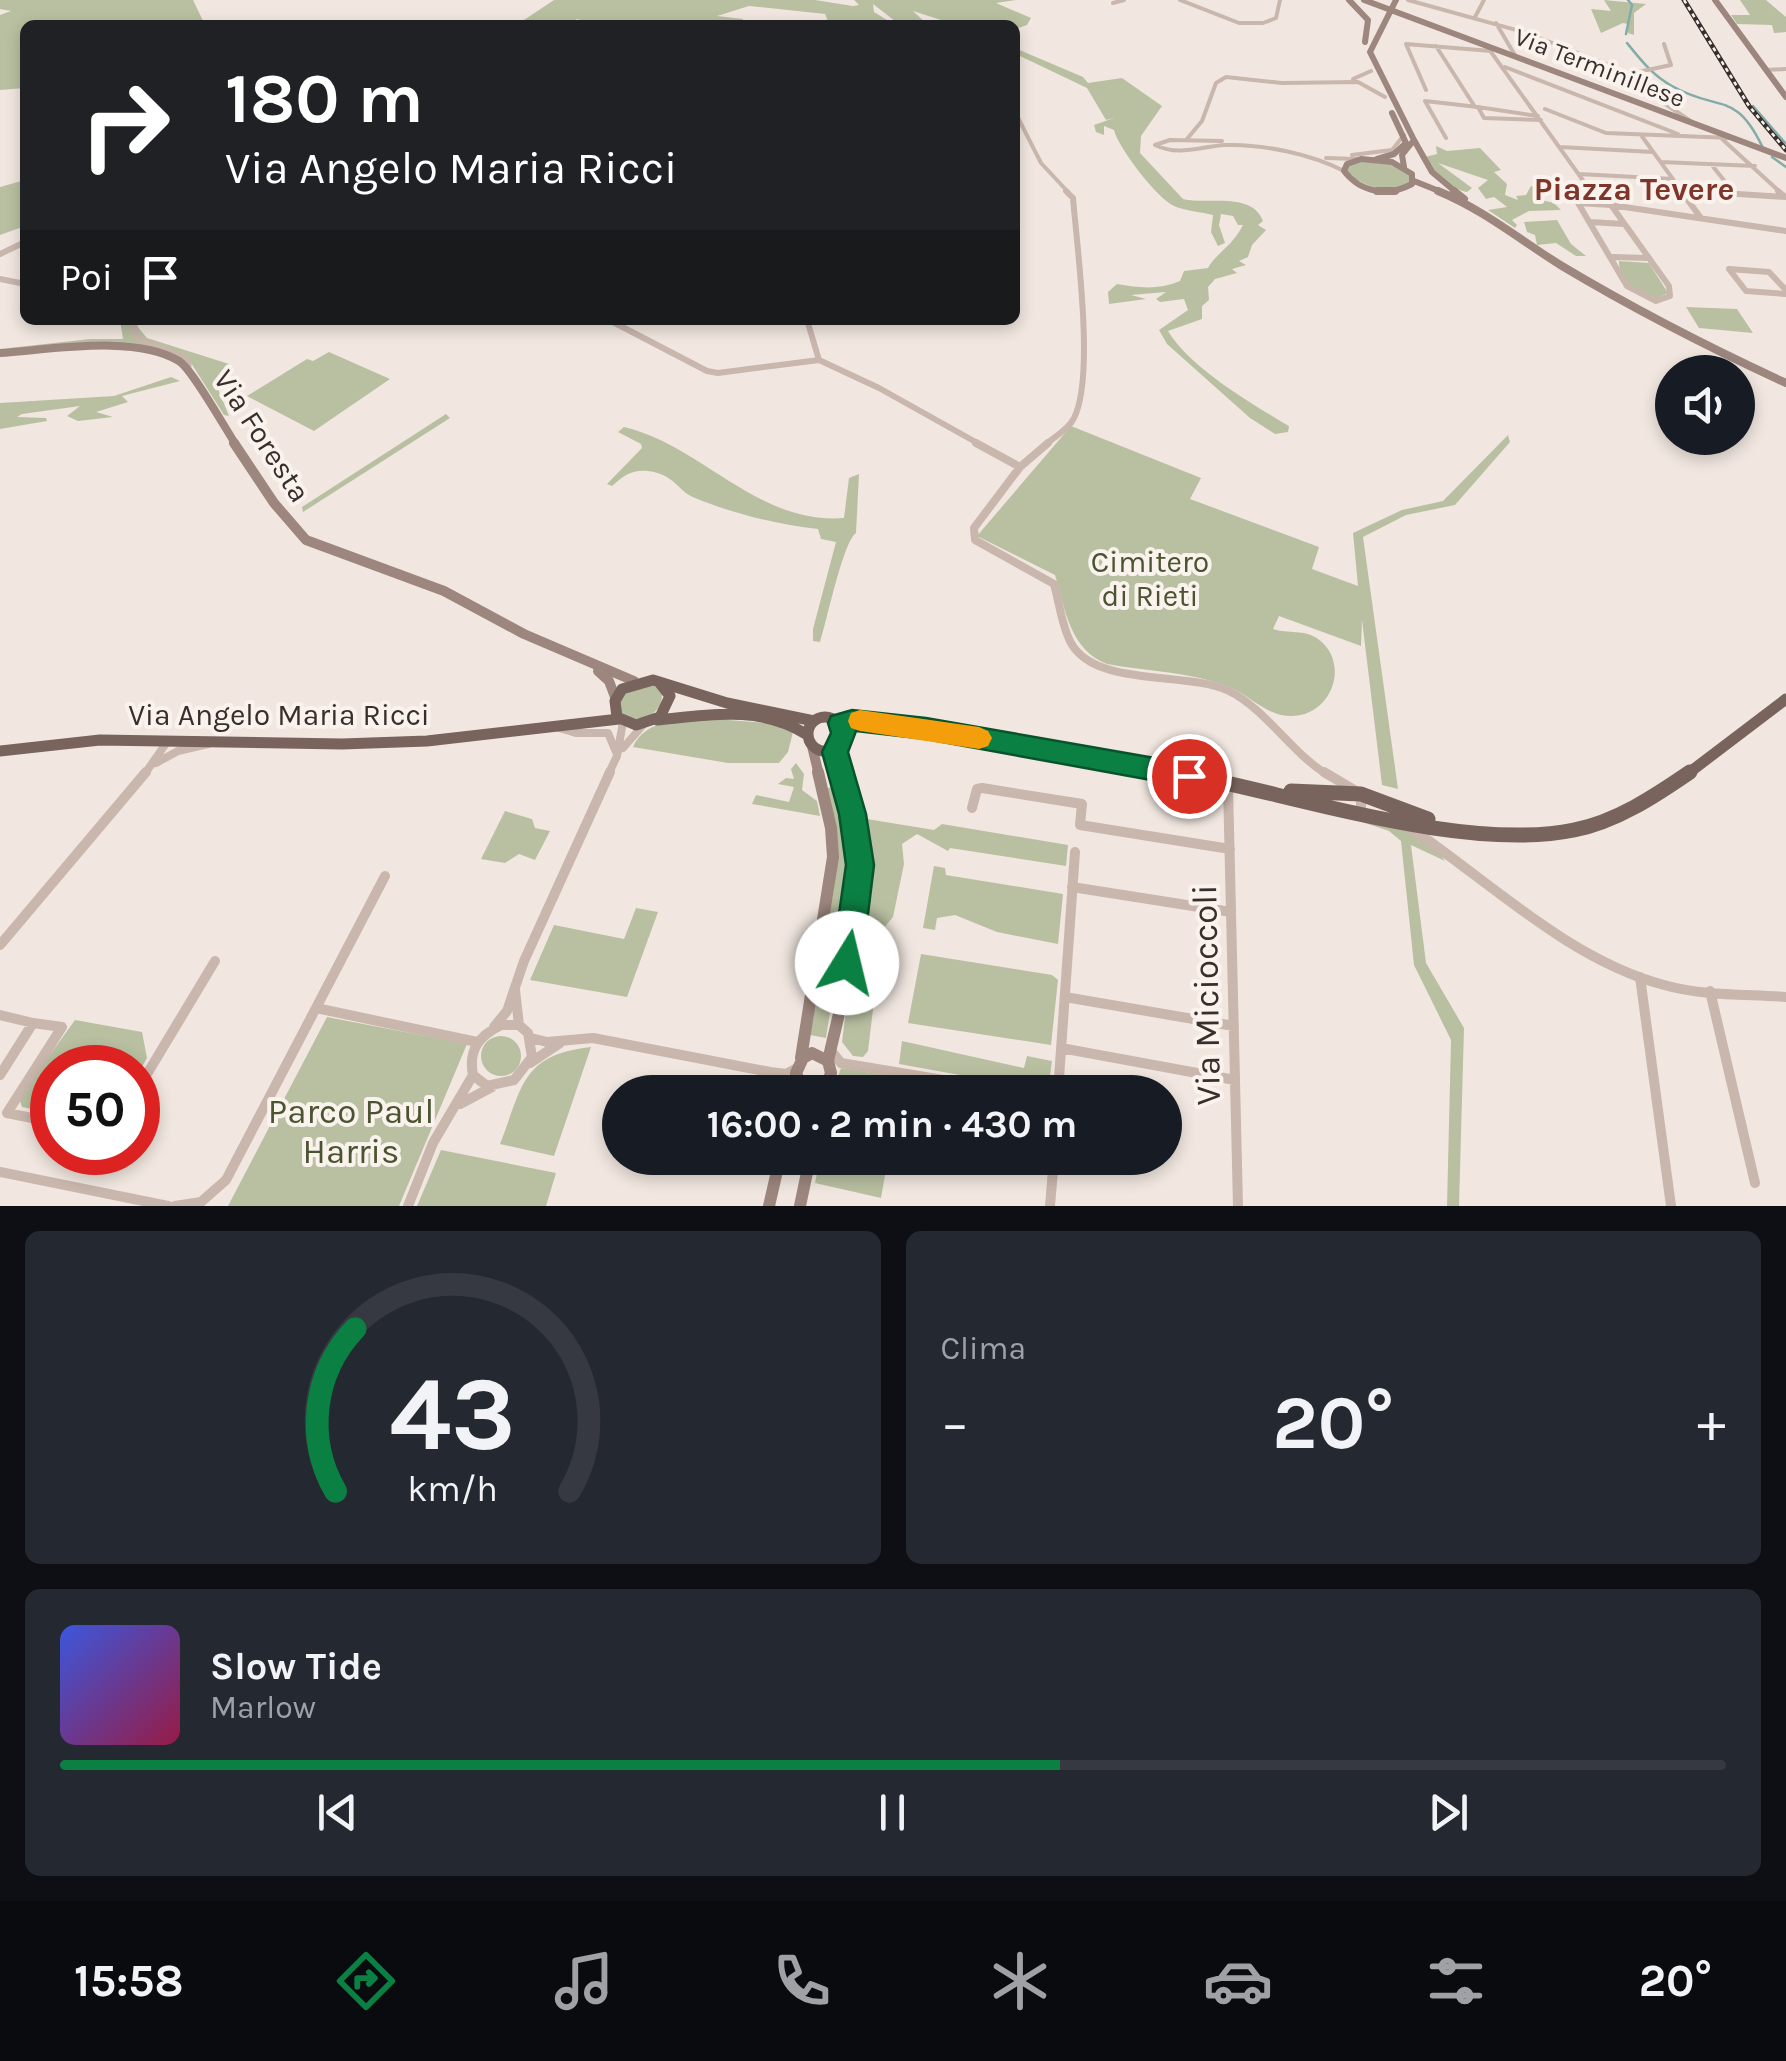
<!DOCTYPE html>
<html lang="it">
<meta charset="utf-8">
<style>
:root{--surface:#171b24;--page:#242831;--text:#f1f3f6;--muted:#9ea1a6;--line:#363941;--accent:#0b8043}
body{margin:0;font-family:Karla,sans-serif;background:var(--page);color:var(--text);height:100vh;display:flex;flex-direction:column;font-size:38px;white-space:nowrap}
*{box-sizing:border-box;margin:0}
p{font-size:32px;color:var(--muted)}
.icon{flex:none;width:55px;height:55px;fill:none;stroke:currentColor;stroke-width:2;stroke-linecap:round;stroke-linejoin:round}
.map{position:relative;height:1206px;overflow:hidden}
.side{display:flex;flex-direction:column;gap:25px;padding:25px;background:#0d0f14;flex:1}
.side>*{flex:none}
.top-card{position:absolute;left:20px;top:20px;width:1000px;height:305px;border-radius:15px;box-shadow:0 5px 15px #0003;background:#202124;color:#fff;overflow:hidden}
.controls{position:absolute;left:1655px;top:355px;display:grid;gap:20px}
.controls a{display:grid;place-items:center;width:100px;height:100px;border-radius:50%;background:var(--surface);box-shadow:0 5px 15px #0003;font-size:50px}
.speed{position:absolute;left:30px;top:1045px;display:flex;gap:20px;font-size:50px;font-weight:700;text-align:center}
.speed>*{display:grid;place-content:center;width:130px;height:130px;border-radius:50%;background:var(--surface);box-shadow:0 5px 15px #0003;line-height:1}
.speed .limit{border:15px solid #d22;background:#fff;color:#111}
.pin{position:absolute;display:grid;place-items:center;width:85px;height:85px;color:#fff;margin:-42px;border:5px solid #fff;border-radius:50%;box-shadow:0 2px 10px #0007}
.me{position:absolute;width:110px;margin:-55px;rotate:9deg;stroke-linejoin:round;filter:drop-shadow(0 0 8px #0008)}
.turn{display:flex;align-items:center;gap:35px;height:210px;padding:0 40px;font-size:45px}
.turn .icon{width:130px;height:130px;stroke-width:2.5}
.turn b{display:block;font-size:70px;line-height:85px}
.then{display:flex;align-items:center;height:95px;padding:0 40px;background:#0003;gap:20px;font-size:38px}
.big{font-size:75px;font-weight:700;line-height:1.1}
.side .tile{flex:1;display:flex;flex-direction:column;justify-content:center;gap:15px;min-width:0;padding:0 35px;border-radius:15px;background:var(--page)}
.side .dial{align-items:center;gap:0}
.dial svg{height:260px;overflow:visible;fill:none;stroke:var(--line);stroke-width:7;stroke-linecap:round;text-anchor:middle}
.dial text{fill:var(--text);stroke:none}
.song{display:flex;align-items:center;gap:30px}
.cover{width:120px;height:120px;border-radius:15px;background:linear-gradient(135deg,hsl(230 70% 55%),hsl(340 70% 35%))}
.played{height:10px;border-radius:5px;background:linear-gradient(90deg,var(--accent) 60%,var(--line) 60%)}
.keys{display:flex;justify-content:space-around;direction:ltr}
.heat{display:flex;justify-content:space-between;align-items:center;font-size:55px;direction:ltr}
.side .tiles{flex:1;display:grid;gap:25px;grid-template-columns:1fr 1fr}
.tile:last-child{grid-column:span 2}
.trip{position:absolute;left:602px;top:1075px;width:580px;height:100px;border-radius:50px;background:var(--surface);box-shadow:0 5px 15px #0003;font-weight:700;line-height:100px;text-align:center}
.tab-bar{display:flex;height:160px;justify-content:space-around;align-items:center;background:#090b0e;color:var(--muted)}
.tab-bar .icon{width:70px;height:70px}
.tab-bar .selected{color:var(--accent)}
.tab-bar b{font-size:45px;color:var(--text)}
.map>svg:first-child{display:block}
.green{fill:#b9c0a1}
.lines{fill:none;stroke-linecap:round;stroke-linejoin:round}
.stream{stroke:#82aca9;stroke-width:2.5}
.street-far3{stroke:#c9b6ad;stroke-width:4}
.street-far2{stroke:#c9b6ad;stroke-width:6}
.street-far1{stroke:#c9b6ad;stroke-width:8}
.street{stroke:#c9b6ad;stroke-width:10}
.secondary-far3{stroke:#9c867e;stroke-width:6}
.secondary-far2{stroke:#9c867e;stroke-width:8}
.secondary-far1{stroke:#9c867e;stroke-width:10}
.secondary{stroke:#9c867e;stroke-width:12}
.primary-far1{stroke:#78635d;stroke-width:11}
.primary{stroke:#78635d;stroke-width:15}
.rail-casing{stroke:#382e2b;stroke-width:5}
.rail{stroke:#f9f2ed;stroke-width:2.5;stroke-dasharray:4;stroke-linecap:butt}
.route{fill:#0b8043;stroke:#07532c;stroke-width:2.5}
.slow{fill:#f59e0b}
.labels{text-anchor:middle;stroke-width:8;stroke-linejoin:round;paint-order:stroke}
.far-street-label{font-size:25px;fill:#382e2b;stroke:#f9f2ed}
.street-label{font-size:30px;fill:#382e2b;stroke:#f9f2ed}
.park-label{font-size:30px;fill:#4b5431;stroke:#f9f2ed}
.far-district-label{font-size:32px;font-weight:bold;fill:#80352b;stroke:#f9f2ed}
.near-street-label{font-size:35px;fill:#382e2b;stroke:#f9f2ed}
.near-park-label{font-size:35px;fill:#4b5431;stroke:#f9f2ed}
</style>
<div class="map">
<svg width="1786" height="1206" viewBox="0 0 1786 1206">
<rect width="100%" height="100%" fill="#f1e7e0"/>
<path class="green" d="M0,0h193l12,25h-180v63l-25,2v-75l11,-4 -11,-2z
M554,0h261l38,6 6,-1 -5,-5h162l-20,3 35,15 -4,7 -12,4v-4h-73l-1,-5 -28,-9 15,14h-28l-27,-21 1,8 21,13 -67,-4 -3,-7 -76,-8 -32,10 26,3v6h-147l-19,-6 -11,6h-74l29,-3z
M1604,0l42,4 -12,9v22l-6,-2v-9l-5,-1 -22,10 -10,-24 20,2z
M1740,0h26l20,17v15l-12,1 -2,-8 -35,-1 -6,-9h19z
M1015,48l68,29 5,6 34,-5 40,28 -21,30 -1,17 43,46c25,6 69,-8 80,22l-5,4 8,5 -14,15 -4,12 -9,4 7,4 -14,4 5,4 -22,6 -7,8 1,13 -7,6v13l-34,12c22,37 84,73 121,95l-1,6 -13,2 -25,-16 -83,-74 -8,-14 29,-20 -4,-11 -24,3 -4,-3 10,-7 -35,3 15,4 -37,5 -1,-12 9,-8c22,4 42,6 63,-3l4,-10 24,-3c8,-15 24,-21 35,-43h-5l-5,-9 -12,-2 -2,11 6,18 -7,3 -7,-14 2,-17c-11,-3 -28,-4 -39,-9 -17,-8 -55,-57 -60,-76l-10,-4v9l-8,-3 -2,-7 20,-7 -8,2 -19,-32 -67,-32z
M1436,146l11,5 33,-3 21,22 -7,2 13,12 -2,11 13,5 -2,-4 10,-1 5,-9 9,1 -3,12 17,4 7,7 -32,1 -17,9 5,5 -2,3 -27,-18 19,-3 -13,-10 -8,2 -8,-11 10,-8 -50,-17 34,25 -5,4c-17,-3 -34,-20 -42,-35l12,-3z
M1358,161h26l25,13v9c-23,11 -42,5 -62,-10v-6z
M25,180v46l-25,9v-48z
M1557,220l14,24 15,12h-10l-20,-13 -19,2 -2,-10 -8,-3 -3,-10z
M1619,261l30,2 19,30 -13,6c-19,-9 -36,-15 -36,-38z
M1686,307l51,2 16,24 -54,-5z
M120,320h23l-6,6 10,12 82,26 1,4 -11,10 -1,11 11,27 -5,-1 -33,-52 -44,-17 -147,3 90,-10h33z
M329,352l61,27 -76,52 -67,-35 60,-37 6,2z
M171,377l9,4 -58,15 6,6 -32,10 17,5 -35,4 -11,-5 13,-10 -58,8 -5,3 29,1 1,3 -47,8v-26l114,-7z
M446,414l4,4 -147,94 -1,-5z
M1071,426l130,52 -11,21 129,48 -7,22 46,17 -5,-53 49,-23 41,-9 65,-66 2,7 -55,63 -49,10 -43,22 35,252 -16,-4 -20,-165 -1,26 -82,-30 -6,13c15,5 32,0 45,10 33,24 14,77 -27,77 -25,0 -41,-21 -62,-29 -37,-15 -83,-16 -122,-23 -37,-14 -42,-55 -52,-89l-78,-39z
M624,427c78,18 133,98 220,91l5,-40 10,-4 -3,59c-13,9 -29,88 -36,109l-7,-1v-12l23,-87 -15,-3 -3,-10c-42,-5 -84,-15 -123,-31 -19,-8 -19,-23 -47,-27 -16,-2 -25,5 -36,15l-5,-2 35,-36 -1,-4 -23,-12z
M642,683l15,4 5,7c0,18 -14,25 -30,25l-12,-7v-16z
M728,720l54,4 11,8 -5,20 -9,11h-51l-95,-16c15,-34 64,-26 95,-27z
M796,763l8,11 -2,16 15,11 3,15 -68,-12 4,-9 33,7 5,-15 -16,-3 8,-6 8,1 -3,-10z
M838,786c25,81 0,169 -12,252l-16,-3 24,-147 -6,-100z
M505,811l27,8 3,9 15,3 -15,29 -16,-6 -14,9 -24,-4z
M1332,812c43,8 89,9 113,49l-34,-16 15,118 38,65 -5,178h-12l4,-166 -37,-75 -13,-124 -12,-10z
M861,818l73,12 8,-6 126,21 -2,21 -116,-18 -2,3 -31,-17 -15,10 2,20 -11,53 -10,12 -3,16 8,7 -7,34 -6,7 -7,58 -5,6 -10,-1 -11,-14 23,-181z
M934,866l11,2 1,7 117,19 -5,50 -61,-12 -42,-17 -18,3 -2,12 -12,-2z
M636,908l22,4 -31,85 -97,-17 24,-55 70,14z
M921,954l131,21 6,5 -7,65 -143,-22z
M327,1017l140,27 -68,162h-171z
M75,1020l67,12 5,26 -9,16v-6h-86v45l-30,-6 -3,-9z
M481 1056a20 20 0 1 1 40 0a20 20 0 1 1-40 0Z
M902,1041l122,27 3,-12 25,5 -4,30 -149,-27z
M591,1047l-37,109 -54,-12c23,-58 21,-89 91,-97z
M841,1068l142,23v1h-150z
M441,1150l115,23 -10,33h-129z
M820,1158h68l-7,40 -66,-15z"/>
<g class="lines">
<path class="stream" d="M1626,34l6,-29 -4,-5
M1627,43c13,16 26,33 45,43 47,27 63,3 91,62
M1753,106l33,38
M1772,157l14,10"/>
<path class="street-far3" d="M1180,0l59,23h24l13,-5 4,-18
M1408,0l119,33 79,31 86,58
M1113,3l11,-3
M1475,17l9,-17
M1496,23l20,34
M1486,45l106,148
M1436,46l39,61
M1505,67l173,67
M1765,70l21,-1
M1624,75l47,-10 -7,-21
M1353,79l18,-8
M1426,90l-20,-46 85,7
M1545,109l61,24 125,5
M1015,112l26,51 28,30
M1538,116l-60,-9 6,11 57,2
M1641,135l42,58
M1446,138l-21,-37 53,6
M1721,138l60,55
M1187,139l15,-18 14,-38 10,-6 56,6 76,-1 27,15
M1222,141l-52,-1 -15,5c25,12 46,1 71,0 37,-1 85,9 118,26
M1560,147l93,5
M1352,155l40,-5 12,-15
M1326,158l30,1
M1661,162l94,4
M1711,164l23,29
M1579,174l94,5
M1681,190l50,3"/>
<path class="street-far2" d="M1591,191l9,13
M1681,191l20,27
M1693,191l92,6
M1778,191l6,5
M1578,203l33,2 58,81 1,10 -14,5 -29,-15z
M1611,205l175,26
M1590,222l34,2
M0,254l25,-12
M1612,257l36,1
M0,279l25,5
M1786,290l-17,-18 -40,-3 17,22 40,3
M131,320l6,18 46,19 6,5 -1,7
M609,320l98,51 11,2 101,-13 60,28 102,57
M807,320l12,40
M1045,445c9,-8 24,-16 29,-27 21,-41 3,-170 -1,-220l-7,-7"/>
<path class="street-far1" d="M976,443l44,24
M1048,443l-28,24 -46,61 1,12 79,44c5,18 8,43 17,59 25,45 117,28 158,48 38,19 62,62 99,84
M559,728l17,5h32l8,19
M623,748l20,-23
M156,763l22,-12 30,-7
M144,775l23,-33
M608,775l9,-19 6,-34"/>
<path class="street" d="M1324,772l37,22v18
M1228,786l10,420
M972,808l5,-19 5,-1 100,16 -2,21 150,24
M1412,829c79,54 158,131 252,156 39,11 82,9 122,12
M1072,887l159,25
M0,945l146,-173
M1640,977l31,229
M515,990l4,35
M1710,991l45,192
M1065,997l169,29
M316,1008l161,34
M0,1015l33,8 -33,52
M33,1023l29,4 -55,86 45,9
M501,1025h18l9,8 4,24 -18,23 -27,6 -14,-11c-5,-25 6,-39 28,-50z
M494,1027l13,-16 17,-50 86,-189
M531,1038l16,4 46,-4 177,34 16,2 9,-5
M1061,1048l174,32
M832,1052l9,11 174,29
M530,1063l30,-20
M138,1089l77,-128
M1058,1092l17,-240
M460,1104l32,-17
M0,1172l168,34
M175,1206l26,-4 25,-22 159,-304
M408,1206l25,-63 40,-68
M1050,1206l4,-48"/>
<path class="secondary-far3" d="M1349,0l19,20 -3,22
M1364,0l422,158
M1396,0l-26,52 44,88 -12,15 2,12
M1715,0l71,97
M1414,140l18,32 25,21
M1361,159l31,3 20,12v10c-24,13 -51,9 -68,-13l3,-7z
M1377,159l17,-5 12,-11 -14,-30
M1414,181l30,12"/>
<path class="secondary-far2" d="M1377,191h18
M1438,191c46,19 82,49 124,75 72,43 148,82 224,117
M1454,191l10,8
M0,353c49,-3 135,-19 179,8 13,8 46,67 57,84"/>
<path class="secondary-far1" d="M234,443l40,60 32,37 138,51 80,43 110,47
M598,671l11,10 6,16
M812,746l7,29
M835,747l4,28"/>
<path class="secondary" d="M801,1058l32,-201 -2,-29 -13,-56
M825,1086l-18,4 -6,-4 -5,-13 7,-15 9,-5 16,8
M824,1092l7,-19 -3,-12c14,-64 35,-132 32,-198 -1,-31 -14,-61 -21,-91
M769,1206l11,-48
M800,1206l10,-48"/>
<path class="primary-far1" d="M659,682l11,14 -10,21 -24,8 -19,-8 -2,-16 7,-12 31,-9 74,23 87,18
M808 734a17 17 0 1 1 34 0a17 17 0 1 1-34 0Z
M657,720c51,-5 103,-15 149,14
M840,723l12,-3 113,15 223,40
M0,751l100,-11 242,4 85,-3 192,-22
M1686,775l100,-76"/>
<path class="primary" d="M1174,772c115,21 288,81 400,58 42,-8 81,-34 116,-58
M1291,791l70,3 67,25"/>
<defs>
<path id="rail" d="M1684,0l65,106 37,44"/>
</defs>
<use href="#rail" class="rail-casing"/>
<use href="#rail" class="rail"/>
</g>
<path class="route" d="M852,710l74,8 263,46 9,4 4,8 -4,7 -9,4 -263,-48 -70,-8 -8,21 18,62 8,51 -12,98 -5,10 -10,4 -10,-4 -5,-10 14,-98 -7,-51 -17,-62 9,-19 -3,-10 3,-7z"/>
<path class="slow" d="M860,710l119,17 9,4 4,7 -4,8 -9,3 -119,-18 -9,-3 -3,-7 3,-8z"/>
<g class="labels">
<g class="far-street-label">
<text transform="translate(1600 67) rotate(21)" y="9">Via Terminillese</text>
</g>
<g class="street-label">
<text transform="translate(262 436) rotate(57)" y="10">Via Foresta</text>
<text x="279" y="725">Via Angelo Maria Ricci</text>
</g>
<g class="park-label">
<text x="1150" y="572">Cimitero<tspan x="1150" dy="34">di Rieti</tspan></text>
</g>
<g class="far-district-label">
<text x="1634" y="200">Piazza Tevere</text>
</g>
<g class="near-street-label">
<text transform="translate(1206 995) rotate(-91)" y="12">Via Micioccoli</text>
</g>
<g class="near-park-label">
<text x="351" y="1123">Parco Paul<tspan x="351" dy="40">Harris</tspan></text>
</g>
</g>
</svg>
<div class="controls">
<a><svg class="icon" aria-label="sound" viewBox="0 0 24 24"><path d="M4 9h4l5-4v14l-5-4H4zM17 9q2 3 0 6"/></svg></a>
</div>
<div class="speed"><div class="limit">50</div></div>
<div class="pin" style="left:1189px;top:776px;background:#d93025"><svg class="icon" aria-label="arrive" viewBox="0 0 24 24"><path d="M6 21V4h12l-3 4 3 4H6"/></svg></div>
<svg class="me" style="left:847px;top:963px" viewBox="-20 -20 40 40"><circle r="19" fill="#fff"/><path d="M0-13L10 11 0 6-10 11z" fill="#0b8043"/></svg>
<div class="trip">16:00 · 2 min · 430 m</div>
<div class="top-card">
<div class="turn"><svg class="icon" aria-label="right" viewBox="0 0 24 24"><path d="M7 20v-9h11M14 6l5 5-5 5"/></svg><div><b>180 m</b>Via Angelo Maria Ricci</div></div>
<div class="then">Poi<svg class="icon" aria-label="arrive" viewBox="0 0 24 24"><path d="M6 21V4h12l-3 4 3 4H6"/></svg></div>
</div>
</div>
<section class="side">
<div class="tiles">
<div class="tile dial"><svg viewBox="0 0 100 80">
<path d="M14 69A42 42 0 1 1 86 69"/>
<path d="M14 69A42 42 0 0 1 20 19" stroke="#0b8043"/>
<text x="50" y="56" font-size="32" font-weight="700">43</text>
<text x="50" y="72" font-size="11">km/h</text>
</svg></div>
<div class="tile"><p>Clima</p>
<div class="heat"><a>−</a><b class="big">20°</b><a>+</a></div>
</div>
<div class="tile">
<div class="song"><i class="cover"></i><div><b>Slow Tide</b><p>Marlow</p></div></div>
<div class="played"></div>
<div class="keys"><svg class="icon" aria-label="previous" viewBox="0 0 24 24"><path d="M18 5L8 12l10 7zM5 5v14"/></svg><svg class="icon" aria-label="pause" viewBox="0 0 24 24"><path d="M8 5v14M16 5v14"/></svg><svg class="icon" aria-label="next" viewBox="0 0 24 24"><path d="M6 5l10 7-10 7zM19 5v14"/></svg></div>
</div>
</div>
</section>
<nav class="tab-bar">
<b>15:58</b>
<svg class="icon selected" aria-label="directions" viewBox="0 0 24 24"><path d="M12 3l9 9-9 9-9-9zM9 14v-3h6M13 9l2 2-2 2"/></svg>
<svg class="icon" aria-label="music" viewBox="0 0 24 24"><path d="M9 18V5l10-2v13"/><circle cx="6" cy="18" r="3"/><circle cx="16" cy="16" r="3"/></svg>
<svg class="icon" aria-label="phone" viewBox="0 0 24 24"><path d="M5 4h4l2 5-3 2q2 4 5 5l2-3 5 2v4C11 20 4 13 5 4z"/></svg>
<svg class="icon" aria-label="climate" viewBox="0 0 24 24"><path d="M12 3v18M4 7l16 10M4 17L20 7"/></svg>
<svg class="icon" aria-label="car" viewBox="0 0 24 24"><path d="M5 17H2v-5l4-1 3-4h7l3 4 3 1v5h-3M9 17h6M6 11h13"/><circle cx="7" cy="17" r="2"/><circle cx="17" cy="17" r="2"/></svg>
<svg class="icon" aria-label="filters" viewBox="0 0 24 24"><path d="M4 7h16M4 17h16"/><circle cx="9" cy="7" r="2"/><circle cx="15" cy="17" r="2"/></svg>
<b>20°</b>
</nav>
